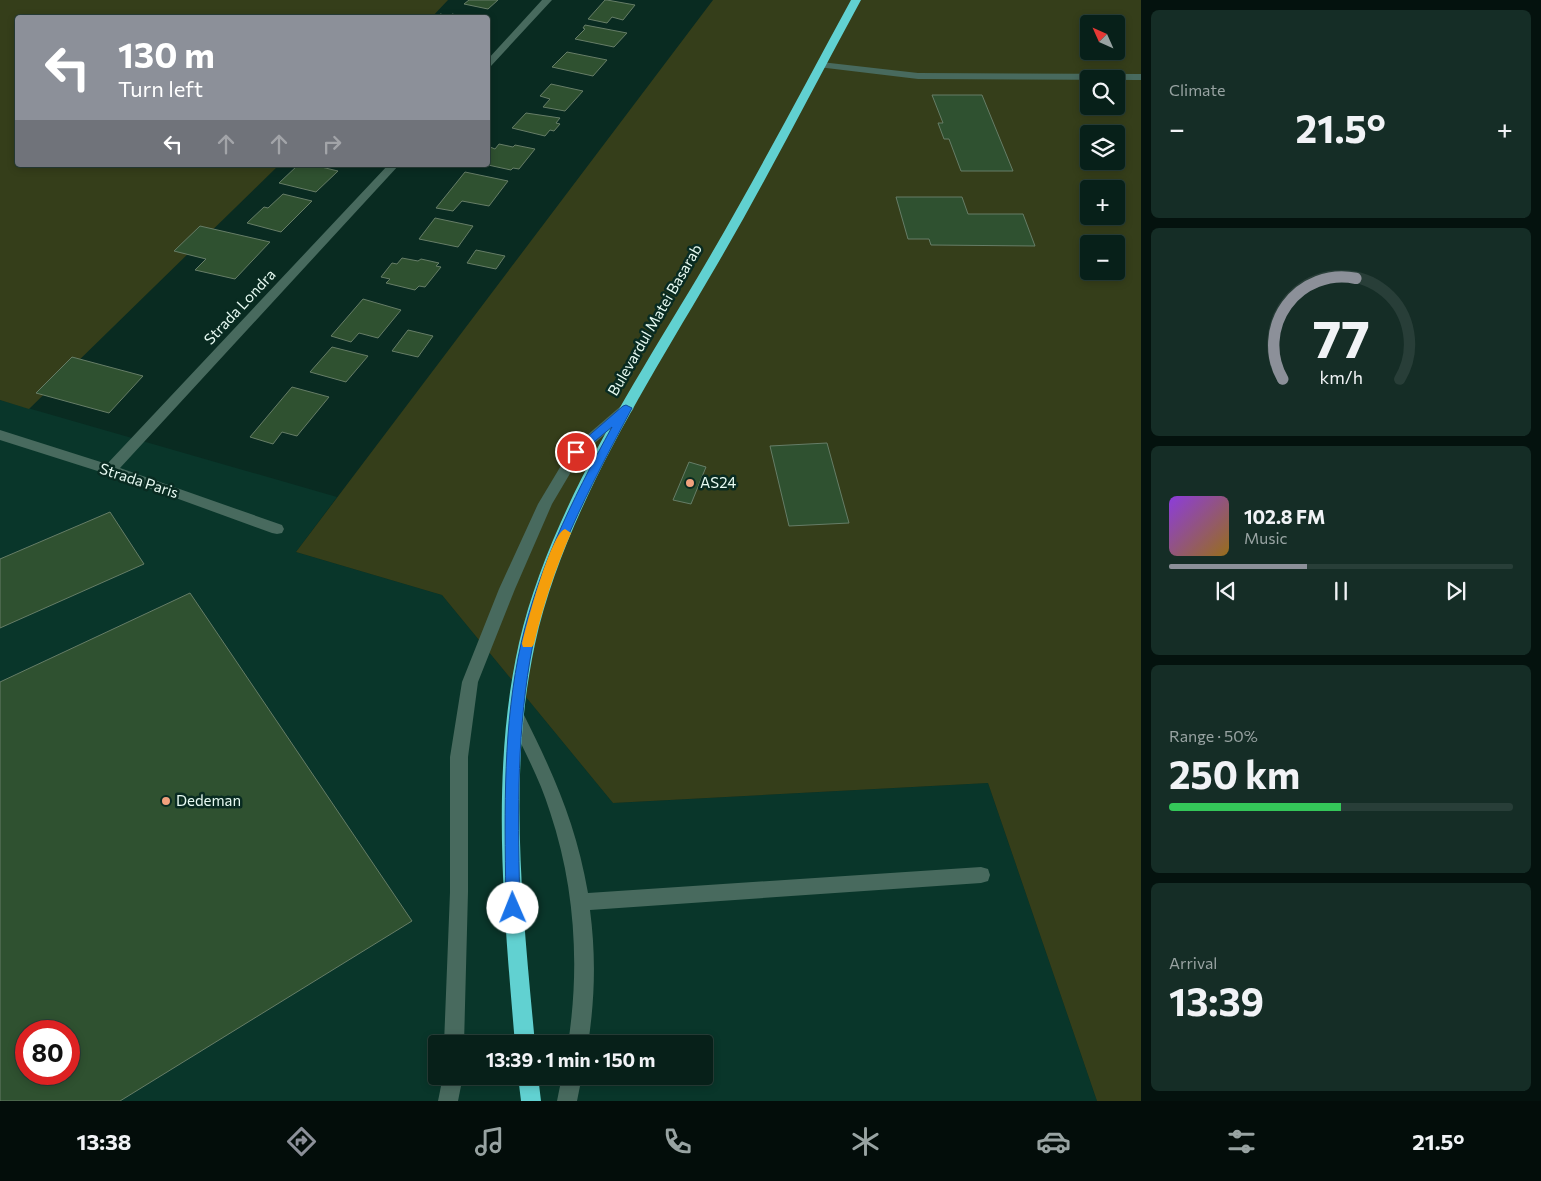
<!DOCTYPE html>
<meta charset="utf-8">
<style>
:root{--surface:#072019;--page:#152d26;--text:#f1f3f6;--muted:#98a3a2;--line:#283e38;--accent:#8c9099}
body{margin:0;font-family:Commissioner,sans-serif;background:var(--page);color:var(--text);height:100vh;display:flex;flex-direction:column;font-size:19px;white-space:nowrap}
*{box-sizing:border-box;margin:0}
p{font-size:16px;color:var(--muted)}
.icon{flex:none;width:28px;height:28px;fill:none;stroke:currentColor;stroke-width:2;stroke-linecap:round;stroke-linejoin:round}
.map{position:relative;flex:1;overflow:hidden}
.details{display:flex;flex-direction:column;gap:10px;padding:10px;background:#04120e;width:400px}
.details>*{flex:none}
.hud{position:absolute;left:15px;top:15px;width:475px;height:152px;border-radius:5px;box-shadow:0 2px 8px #0003,0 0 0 1px var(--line);background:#8c9099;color:#fff;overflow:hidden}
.needle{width:32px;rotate:315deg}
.tools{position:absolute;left:1080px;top:15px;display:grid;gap:10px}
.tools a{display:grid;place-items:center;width:45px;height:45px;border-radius:5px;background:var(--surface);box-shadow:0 2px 8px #0003,0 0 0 1px var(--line);font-size:25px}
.speed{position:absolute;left:15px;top:1020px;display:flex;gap:10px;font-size:25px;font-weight:700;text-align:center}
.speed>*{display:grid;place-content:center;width:65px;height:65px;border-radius:50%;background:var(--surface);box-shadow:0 2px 8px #0003,0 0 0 1px var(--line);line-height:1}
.speed .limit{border:8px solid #d22;background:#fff;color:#111}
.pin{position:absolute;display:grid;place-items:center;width:42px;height:42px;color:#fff;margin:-21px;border:2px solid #fff;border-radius:50%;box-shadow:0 1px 5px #0007}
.me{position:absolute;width:55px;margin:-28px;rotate:359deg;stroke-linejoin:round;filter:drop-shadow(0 0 4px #0008)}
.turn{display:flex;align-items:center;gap:18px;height:105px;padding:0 20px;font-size:22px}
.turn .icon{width:65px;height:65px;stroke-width:2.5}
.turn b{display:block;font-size:35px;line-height:42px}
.lanes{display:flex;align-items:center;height:48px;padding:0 20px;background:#0003;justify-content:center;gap:25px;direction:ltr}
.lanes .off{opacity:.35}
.big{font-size:38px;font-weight:700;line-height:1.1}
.details .card{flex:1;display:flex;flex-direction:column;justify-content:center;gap:8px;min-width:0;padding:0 18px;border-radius:8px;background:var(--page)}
.details .dial{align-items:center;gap:0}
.dial svg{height:130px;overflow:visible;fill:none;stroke:var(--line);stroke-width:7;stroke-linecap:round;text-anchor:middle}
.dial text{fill:var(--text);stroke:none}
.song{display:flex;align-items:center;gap:15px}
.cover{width:60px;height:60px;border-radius:8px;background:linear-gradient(135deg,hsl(270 70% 55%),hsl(40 70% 35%))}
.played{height:5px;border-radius:2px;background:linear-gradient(90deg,var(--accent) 40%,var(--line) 40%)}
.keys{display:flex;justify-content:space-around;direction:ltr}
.heat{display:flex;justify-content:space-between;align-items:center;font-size:28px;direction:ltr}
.charge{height:8px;border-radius:4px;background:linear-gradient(90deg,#34c759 50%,var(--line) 0)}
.trip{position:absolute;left:428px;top:1035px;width:285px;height:50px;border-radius:5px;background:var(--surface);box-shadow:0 2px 8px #0003,0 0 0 1px var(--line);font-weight:700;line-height:50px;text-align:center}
.tabs{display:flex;height:80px;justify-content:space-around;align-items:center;background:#030d0a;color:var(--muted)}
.tabs .icon{width:35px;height:35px}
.tabs .active{color:var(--accent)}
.tabs b{font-size:22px;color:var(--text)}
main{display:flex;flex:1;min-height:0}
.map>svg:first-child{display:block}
.built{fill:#09362a;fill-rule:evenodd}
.green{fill:#353e1a;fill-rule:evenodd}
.building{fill:#2f5130;stroke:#667d67;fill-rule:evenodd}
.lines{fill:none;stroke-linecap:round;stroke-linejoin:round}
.minor{fill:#486a5e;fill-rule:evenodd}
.highway{fill:#61d1d1;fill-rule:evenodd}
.route{fill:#1a73e8;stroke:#114b97}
.slow{fill:#f59e0b}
.poi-dot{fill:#f1a17d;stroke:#092b21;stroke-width:2}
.labels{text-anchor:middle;stroke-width:5;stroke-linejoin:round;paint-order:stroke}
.street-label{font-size:15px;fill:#e7faf2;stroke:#092b21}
.poi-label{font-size:15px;fill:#e7faf2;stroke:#092b21;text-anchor:start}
</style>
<main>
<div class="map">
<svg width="1141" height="1101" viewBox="0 0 1141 1101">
<rect width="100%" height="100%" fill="#092b21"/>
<path class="built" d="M0,400l337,97 -41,55 146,43 171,208 375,-20 109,318h-1097zM26,1031h43v43h-43zM436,1044h268v32h-268z"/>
<path class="green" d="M0,0h448l-17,18h-413v147h261l-250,244 -29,-9z
M713,0h428v1101h-44l-109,-318 -375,20 -171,-208 -146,-43zM1089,24h27v27h-27zM1089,79h27v27h-27zM1089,134h27v27h-27zM1089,189h27v27h-27zM1089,244h27v27h-27z"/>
<path class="building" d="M469,0h29l-10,9 -24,-5z
M605,0h2l28,5 -12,15 -11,-3 -5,6 -19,-4z
M440,14l10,2 2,-2 17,4h-33z
M585,25l42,8 -13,14 -39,-8 10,-10 -2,-1z
M567,52l40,8 -14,16 -41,-9z
M551,84l32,7 -18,20 -22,-4 7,-8 -10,-3z
M932,95h50l31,76h-52l-12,-32h-5l-6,-16h5z
M526,113l34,5 -4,5 4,1 -6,7 -4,-1 -5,6 -33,-8z
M499,144l14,3 2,-2 20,4 -16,20 -6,-1 -2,2 -23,-5 2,-2 -2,-1v-11l2,-4 5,2z
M298,165h15l25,6 -22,21 -37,-9z
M465,172l43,9 -19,25 -27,-5 -9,10 -17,-3z
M283,194l29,7 -31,31 -34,-9 17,-16 4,1z
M896,197h66l6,17h55l12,32 -104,-1 -2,-6h-21z
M435,218l38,8 -15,21 -39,-8z
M200,226l70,16 -35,37 -40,-9 11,-11 -32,-8z
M476,250l29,6 -9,13 -29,-6z
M402,258l16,3 3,-2 18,4 -3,3 5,1 -16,20 -6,-1 -4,4 -29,-7 4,-4 -9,-2 11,-14 5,1z
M363,299l38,11 -23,28 -19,-5 -8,9 -20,-6z
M408,330l25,6 -15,21 -26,-6z
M332,347l36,9 -22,26 -36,-10z
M72,357l71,19 -34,37 -73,-20z
M292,387l37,10 -32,39 -15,-4 -9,12 -23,-7z
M827,443l22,80 -60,3 -19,-80z
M689,462l17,5 -15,37 -18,-4z
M110,512l34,52 -144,64v-69z
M190,593l222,328 -292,180h-120v-419zM26,1031h43v43h-43z"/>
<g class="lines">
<path class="minor" d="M542,0h10l-61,66 -3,1v-8z
M821,62l97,11 223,1v6l-223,-1 -100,-12v-4z
M388,165h11l-279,303 162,57 2,4 -2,4 -5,1 -5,-1 -143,-52 -129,-41v-10l107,34z
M627,404l5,1 2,3 -2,3 -51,44 -29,49 -37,85 -37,93 -10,75v135l-4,152h-20l6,-152v-135l12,-75 37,-93 39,-85 33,-55 51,-44z
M517,711l6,2c31,62 53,111 65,180l393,-26 7,2 2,6 -2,6 -7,2 -391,27c6,45 5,89 -2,134h-20c12,-78 7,-157 -18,-232 -10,-33 -27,-63 -41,-94l2,-5z
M443,1076h20l-5,25h-20z
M562,1076h20l-5,25h-20z"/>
<path class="highway" d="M851,0h10c-48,88 -93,177 -143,263 -68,117 -154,248 -183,381 -28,130 -12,268 0,400h-20c-11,-132 -25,-271 4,-401 31,-134 118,-263 187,-380 51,-87 97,-175 145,-263z
M518,1076h20l3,25h-20z"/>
</g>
<path class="route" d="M626,405l6,3c-42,79 -87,162 -102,252 -14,83 -12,165 -10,248l-2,5 -5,2 -5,-2 -2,-5c-1,-83 -4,-167 12,-250 16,-82 54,-158 94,-231l-33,27h-7l-2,-2 53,-46z"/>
<path class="slow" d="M565,529l6,4c-16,36 -28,73 -37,111l-2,3h-9l-1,-3c4,-18 29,-111 43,-115z"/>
<g class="poi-dot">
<circle cx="690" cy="483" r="5"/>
<circle cx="166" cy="801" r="5"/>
</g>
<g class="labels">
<g class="street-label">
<text transform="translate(240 307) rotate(-47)" y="5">Strada Londra</text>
<text transform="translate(655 320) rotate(-60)" y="5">Bulevardul Matei Basarab</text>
<text transform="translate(139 481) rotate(18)" y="5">Strada Paris</text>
</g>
<g class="poi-label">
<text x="700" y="488">AS24</text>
<text x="176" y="806">Dedeman</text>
</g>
</g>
</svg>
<div class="tools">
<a><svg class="needle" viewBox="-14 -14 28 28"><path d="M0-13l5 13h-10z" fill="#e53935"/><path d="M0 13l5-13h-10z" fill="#98a3a2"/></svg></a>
<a><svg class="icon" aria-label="search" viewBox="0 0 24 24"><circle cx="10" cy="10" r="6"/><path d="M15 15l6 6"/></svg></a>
<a><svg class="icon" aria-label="layers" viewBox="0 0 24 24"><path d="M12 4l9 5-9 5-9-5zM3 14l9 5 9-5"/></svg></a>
<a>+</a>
<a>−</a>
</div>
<div class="speed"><div class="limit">80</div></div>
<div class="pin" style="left:576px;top:452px;background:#d93025"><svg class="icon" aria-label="arrive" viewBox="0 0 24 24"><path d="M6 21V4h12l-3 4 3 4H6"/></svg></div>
<svg class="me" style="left:513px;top:908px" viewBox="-20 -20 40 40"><circle r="19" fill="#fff"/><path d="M0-13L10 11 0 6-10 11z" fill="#1a73e8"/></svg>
<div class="trip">13:39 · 1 min · 150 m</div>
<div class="hud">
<div class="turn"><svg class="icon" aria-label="left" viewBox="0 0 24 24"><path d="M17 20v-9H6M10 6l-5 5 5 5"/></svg><div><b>130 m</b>Turn left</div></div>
<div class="lanes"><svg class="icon" aria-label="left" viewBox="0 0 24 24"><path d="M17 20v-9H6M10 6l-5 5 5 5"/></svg><svg class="icon off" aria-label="ahead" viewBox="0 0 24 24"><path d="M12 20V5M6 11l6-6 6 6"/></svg><svg class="icon off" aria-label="ahead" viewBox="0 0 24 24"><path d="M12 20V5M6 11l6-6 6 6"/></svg><svg class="icon off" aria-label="right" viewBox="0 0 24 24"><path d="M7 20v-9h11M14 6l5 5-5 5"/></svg></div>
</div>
</div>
<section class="details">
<div class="card"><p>Climate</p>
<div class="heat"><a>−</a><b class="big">21.5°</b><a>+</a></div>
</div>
<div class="card dial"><svg viewBox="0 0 100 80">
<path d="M14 69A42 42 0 1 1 86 69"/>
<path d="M14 69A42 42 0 0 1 59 7" stroke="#8c9099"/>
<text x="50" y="56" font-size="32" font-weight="700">77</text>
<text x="50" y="72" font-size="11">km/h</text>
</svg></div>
<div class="card">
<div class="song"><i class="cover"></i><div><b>102.8 FM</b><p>Music</p></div></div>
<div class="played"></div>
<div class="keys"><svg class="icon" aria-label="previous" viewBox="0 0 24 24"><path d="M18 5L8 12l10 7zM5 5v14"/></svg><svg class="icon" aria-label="pause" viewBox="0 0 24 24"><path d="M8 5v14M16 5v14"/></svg><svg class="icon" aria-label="next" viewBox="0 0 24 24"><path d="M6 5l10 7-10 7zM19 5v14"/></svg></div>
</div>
<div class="card"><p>Range · 50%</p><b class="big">250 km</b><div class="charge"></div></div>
<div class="card"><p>Arrival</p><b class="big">13:39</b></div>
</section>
</main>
<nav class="tabs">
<b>13:38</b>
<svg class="icon active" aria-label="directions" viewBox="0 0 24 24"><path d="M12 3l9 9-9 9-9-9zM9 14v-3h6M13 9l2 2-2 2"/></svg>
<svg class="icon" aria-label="music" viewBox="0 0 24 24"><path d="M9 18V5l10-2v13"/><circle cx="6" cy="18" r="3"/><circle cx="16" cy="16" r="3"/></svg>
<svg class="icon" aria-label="phone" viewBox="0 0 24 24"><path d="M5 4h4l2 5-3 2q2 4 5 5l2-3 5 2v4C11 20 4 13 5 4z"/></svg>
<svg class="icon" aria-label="climate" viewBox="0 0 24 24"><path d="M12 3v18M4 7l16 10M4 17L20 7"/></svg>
<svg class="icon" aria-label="car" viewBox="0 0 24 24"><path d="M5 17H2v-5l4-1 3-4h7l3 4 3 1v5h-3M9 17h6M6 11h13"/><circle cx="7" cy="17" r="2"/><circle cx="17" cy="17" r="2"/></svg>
<svg class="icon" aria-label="filters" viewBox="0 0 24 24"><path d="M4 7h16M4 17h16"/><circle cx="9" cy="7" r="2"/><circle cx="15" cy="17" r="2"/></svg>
<b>21.5°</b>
</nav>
